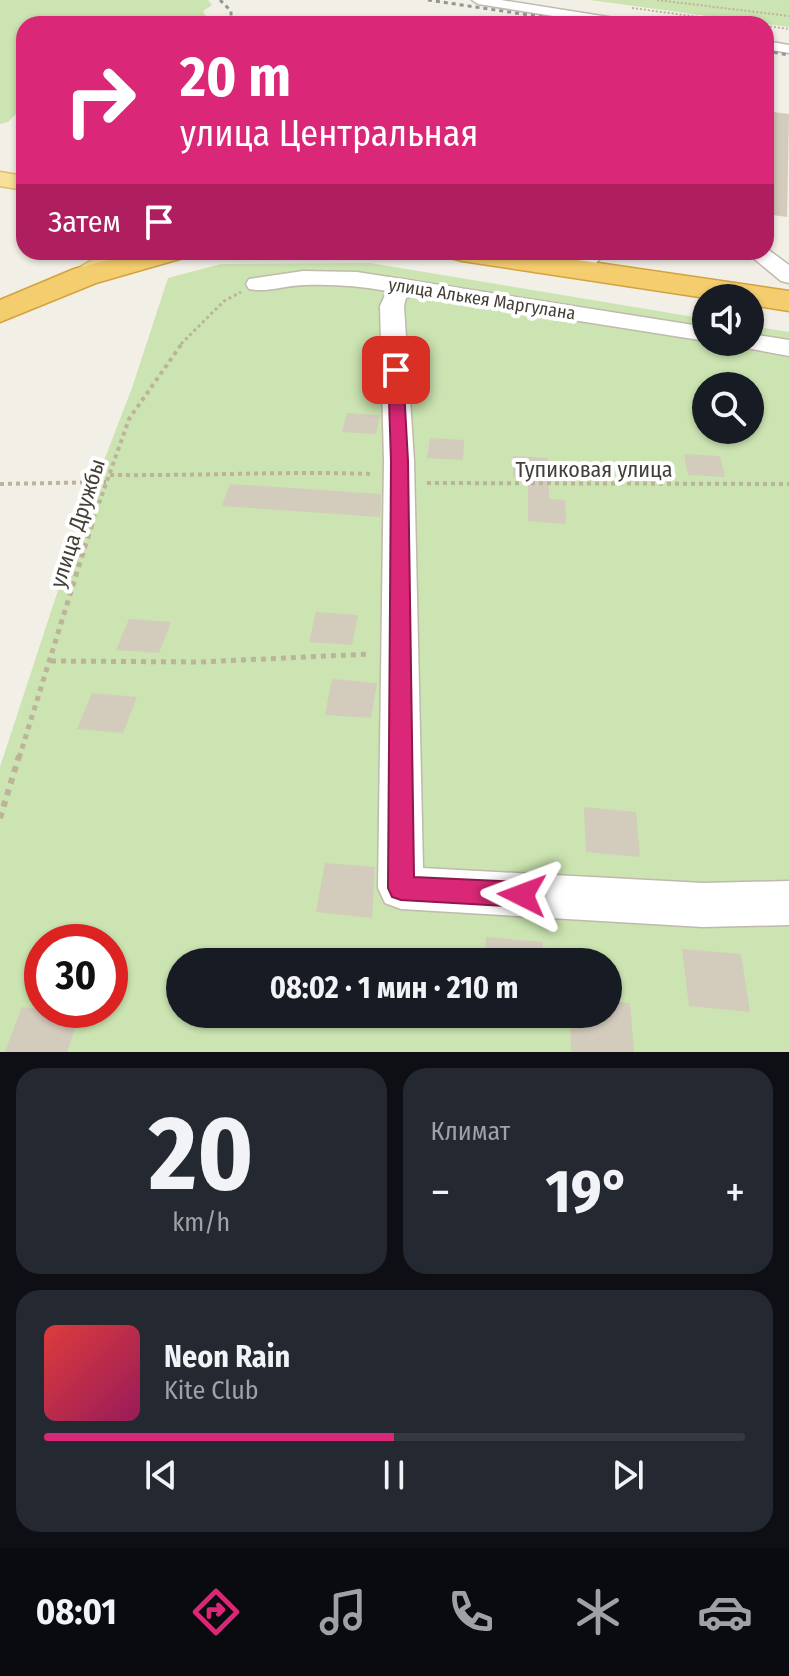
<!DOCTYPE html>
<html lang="ru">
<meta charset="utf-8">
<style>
:root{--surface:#171b24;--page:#242831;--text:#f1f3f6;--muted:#9ea1a6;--line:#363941;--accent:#db2777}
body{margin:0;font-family:"Fira Sans Condensed",sans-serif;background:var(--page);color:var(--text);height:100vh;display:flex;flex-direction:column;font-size:30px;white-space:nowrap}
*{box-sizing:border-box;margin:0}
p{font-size:26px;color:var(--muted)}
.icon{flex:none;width:44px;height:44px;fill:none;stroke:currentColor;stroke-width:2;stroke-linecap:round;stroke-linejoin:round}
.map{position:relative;height:1052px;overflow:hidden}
.drawer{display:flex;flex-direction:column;gap:16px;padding:16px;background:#0d0f14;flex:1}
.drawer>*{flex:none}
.banner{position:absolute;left:16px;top:16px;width:758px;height:244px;border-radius:24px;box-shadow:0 2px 6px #0004;background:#db2777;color:#fff;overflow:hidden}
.buttons{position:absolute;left:692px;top:284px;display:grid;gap:16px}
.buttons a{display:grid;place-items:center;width:72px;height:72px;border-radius:50%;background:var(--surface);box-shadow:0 2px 6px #0004;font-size:40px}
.speed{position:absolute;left:24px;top:924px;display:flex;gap:16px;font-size:40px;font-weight:700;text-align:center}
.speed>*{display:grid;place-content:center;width:104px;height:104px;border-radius:50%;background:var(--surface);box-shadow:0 2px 6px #0004;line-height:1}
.speed .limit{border:12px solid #d22;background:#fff;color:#111}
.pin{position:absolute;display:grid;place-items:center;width:68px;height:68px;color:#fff;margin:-34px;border-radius:16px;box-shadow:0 4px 12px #0006}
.me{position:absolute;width:88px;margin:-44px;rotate:273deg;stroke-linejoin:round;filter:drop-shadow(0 0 6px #0008)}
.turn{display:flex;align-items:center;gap:28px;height:168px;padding:0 32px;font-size:36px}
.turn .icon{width:104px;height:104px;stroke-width:2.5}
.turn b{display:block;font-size:56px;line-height:68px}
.then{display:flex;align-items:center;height:76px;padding:0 32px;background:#0003;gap:16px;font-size:30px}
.big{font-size:60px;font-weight:700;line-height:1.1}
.drawer .widget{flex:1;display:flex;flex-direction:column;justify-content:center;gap:12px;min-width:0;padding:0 28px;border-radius:24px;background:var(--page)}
.drawer .dial{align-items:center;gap:0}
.dial b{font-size:104px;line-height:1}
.song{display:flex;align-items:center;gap:24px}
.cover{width:96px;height:96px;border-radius:12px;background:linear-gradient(135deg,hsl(0 70% 55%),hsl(330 70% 35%))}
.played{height:8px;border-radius:4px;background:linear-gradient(90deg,var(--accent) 50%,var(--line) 50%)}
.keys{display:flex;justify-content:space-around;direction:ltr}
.heat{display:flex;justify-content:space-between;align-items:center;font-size:44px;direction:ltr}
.drawer .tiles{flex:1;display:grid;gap:16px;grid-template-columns:1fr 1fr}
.widget:last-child{grid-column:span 2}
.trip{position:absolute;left:166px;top:948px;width:456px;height:80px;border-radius:40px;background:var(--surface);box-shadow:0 2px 6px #0004;font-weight:700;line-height:80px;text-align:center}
.menu{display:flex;height:128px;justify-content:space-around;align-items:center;background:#090b0e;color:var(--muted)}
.menu .icon{width:56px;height:56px}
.menu .on{color:var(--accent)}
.menu b{font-size:36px;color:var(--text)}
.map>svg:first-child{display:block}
.green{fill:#cbe4b1;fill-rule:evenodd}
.building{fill:#d3cbbc}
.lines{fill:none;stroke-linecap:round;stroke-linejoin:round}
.minor-casing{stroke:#c0b9ac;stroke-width:3}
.major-casing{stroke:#dbbe6a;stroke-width:3}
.highway-casing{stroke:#d3a23f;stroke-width:3}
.path-far4{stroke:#bdb39b;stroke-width:2;stroke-dasharray:2 2;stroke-linecap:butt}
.path-far3{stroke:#bdb39b;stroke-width:3;stroke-dasharray:3 3;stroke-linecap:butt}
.path-far2{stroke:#bdb39b;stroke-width:4;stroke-dasharray:4 4;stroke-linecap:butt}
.path-far1{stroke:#bdb39b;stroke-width:5;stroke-dasharray:5 5;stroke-linecap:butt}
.path{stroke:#bdb39b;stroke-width:6;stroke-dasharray:6 6;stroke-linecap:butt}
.minor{fill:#fff;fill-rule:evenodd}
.major{fill:#f7e099;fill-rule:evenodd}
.highway{fill:#f4cd6f;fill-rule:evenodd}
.rail{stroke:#959595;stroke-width:3;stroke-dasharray:4 4;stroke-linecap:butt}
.route{fill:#db2777;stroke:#8e194d;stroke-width:2}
.labels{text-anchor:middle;stroke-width:8;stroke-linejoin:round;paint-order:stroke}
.far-street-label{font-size:18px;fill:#443f36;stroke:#fff}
.street-label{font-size:22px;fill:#443f36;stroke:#fff}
</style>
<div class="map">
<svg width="789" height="1052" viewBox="0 0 789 1052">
<rect width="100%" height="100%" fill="#f2efe6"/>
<path class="green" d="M0,0h208l4,5 -9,6 4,7 -10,3 7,3h-180v82l-16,16 -8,2z
M590,0h199v27l-23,-3z
M370,263l336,56v23h44v-16l39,6v720h-789v-285l81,-247 51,-132 36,-110 53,-14zM706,386h44v44h-44zM42,942h68v68h-68zM180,962h428v52h-428z"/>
<path class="building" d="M766,111l23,3 -2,103 -21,-3z
M347,413l33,2 -4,19 -34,-2z
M430,438l34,2 -1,20 -36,-2z
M684,454l36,2 5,21 -37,-2z
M513,456l35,2 1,41 16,1 1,24 -38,-3v-43l-15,-1z
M230,484l151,10 -1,23 -158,-11z
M316,612l42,3 -6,30 -43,-3z
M129,619l42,3 -12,31 -43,-3z
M332,679l45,4 -6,35 -46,-3z
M92,693l45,4 -14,36 -46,-4z
M584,807l52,5 4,45 -54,-5z
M325,863l50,4 -3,51 -56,-6z
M486,937l57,5v20h-58z
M682,949l59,5 9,58 -61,-6z
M608,1001l22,2 4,49h-63l-1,-38h38z
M22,1007l58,6 -13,39h-62z"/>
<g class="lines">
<defs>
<path id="minor" d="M472,0h29l126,20 7,4h-31l-125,-20z
M766,41l23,4v8l-23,-4z
M766,248l23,17v18l-8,-2 -35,-29h20z
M583,252h23l-20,22h-16l-3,-5z
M303,271l54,1 349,55v14l-291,-46 -9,3 -2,8 10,155 9,407 280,15 86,-2v44l-86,2 -302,-18 -16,-6 -7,-15 6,-427 -4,-155 7,-15c-27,-5 -54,-7 -82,-6 -18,0 -38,8 -56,4l-3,-5 3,-5z
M750,334l39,6v16l-48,-9 -4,-5h13z"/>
<path id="major" d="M0,172l24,4v14l-24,-4z
M106,252h33l-4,6c-18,11 -38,29 -60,24l-4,-6 4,-6z"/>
<path id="highway" d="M138,252h49l-4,6 -87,25 -96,39v-22l74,-31z
M447,252h76l266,39v20l-39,-6v-7h-44l-244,-37 -11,-3z"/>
</defs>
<use href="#minor" class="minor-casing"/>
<use href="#major" class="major-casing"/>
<use href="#highway" class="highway-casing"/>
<path class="path-far4" d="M657,0l132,16
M632,8l119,16
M766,26l23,3"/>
<path class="path-far3" d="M181,344l43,-43 17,-9"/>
<path class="path-far2" d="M110,475c88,1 175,-4 263,-1
M427,483l362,1
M0,484l106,-2
M91,526l38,-107 54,-77"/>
<path class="path-far1" d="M51,661l149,1 170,-8
M19,758l73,-234"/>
<path class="path" d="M0,818l19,-62"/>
<use href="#minor" class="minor"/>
<use href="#major" class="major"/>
<use href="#highway" class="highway"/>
<path class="rail" d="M220,0l11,11v13
M428,0l162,24
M766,51l23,4"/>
</g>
<path class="route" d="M396,366l7,4 5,91 6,416 108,5 9,4 4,9 -4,8 -9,4 -121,-7 -9,-3 -4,-9 3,-427 -3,-91z"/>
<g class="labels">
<g class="far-street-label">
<text transform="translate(482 299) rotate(9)" y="6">улица Алькея Маргулана</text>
</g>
<g class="street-label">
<text x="594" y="477">Тупиковая улица</text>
<text transform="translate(77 523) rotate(-72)" y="8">улица Дружбы</text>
</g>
</g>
</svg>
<div class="buttons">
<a><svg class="icon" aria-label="sound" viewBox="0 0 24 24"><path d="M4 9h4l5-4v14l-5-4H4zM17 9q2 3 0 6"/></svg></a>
<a><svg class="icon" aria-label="search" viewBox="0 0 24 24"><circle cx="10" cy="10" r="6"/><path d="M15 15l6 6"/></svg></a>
</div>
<div class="speed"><div class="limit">30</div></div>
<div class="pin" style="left:396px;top:370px;background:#d93025"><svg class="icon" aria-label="arrive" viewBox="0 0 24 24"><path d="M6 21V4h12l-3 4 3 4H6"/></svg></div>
<svg class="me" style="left:522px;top:895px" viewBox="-20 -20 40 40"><path d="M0-17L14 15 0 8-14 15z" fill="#db2777" stroke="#fff" stroke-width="4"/></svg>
<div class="trip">08:02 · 1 мин · 210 m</div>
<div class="banner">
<div class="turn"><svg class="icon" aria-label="right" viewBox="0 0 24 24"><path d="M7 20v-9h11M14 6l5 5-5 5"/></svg><div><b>20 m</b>улица Центральная</div></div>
<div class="then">Затем<svg class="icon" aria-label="arrive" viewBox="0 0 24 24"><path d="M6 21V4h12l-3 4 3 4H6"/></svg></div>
</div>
</div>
<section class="drawer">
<div class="tiles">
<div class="widget dial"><b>20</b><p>km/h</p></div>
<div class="widget"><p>Климат</p>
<div class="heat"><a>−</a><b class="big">19°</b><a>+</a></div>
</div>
<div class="widget">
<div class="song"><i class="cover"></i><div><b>Neon Rain</b><p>Kite Club</p></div></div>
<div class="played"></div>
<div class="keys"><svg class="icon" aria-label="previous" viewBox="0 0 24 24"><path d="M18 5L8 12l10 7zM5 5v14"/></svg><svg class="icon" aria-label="pause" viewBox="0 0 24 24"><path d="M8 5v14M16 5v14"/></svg><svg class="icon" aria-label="next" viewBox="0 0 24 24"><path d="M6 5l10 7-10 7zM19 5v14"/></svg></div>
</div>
</div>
</section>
<nav class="menu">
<b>08:01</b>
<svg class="icon on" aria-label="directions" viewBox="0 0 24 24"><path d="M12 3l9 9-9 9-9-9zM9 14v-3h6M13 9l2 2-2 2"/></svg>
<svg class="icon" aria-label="music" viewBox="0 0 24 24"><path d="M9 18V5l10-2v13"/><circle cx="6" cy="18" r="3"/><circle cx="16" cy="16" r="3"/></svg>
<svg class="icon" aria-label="phone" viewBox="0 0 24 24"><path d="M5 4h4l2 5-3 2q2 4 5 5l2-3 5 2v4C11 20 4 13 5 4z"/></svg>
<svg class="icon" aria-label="climate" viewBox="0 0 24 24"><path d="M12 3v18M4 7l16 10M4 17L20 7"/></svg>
<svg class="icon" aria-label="car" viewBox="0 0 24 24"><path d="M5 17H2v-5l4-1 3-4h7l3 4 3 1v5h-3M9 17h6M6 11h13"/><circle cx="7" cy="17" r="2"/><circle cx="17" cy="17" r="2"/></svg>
</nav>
